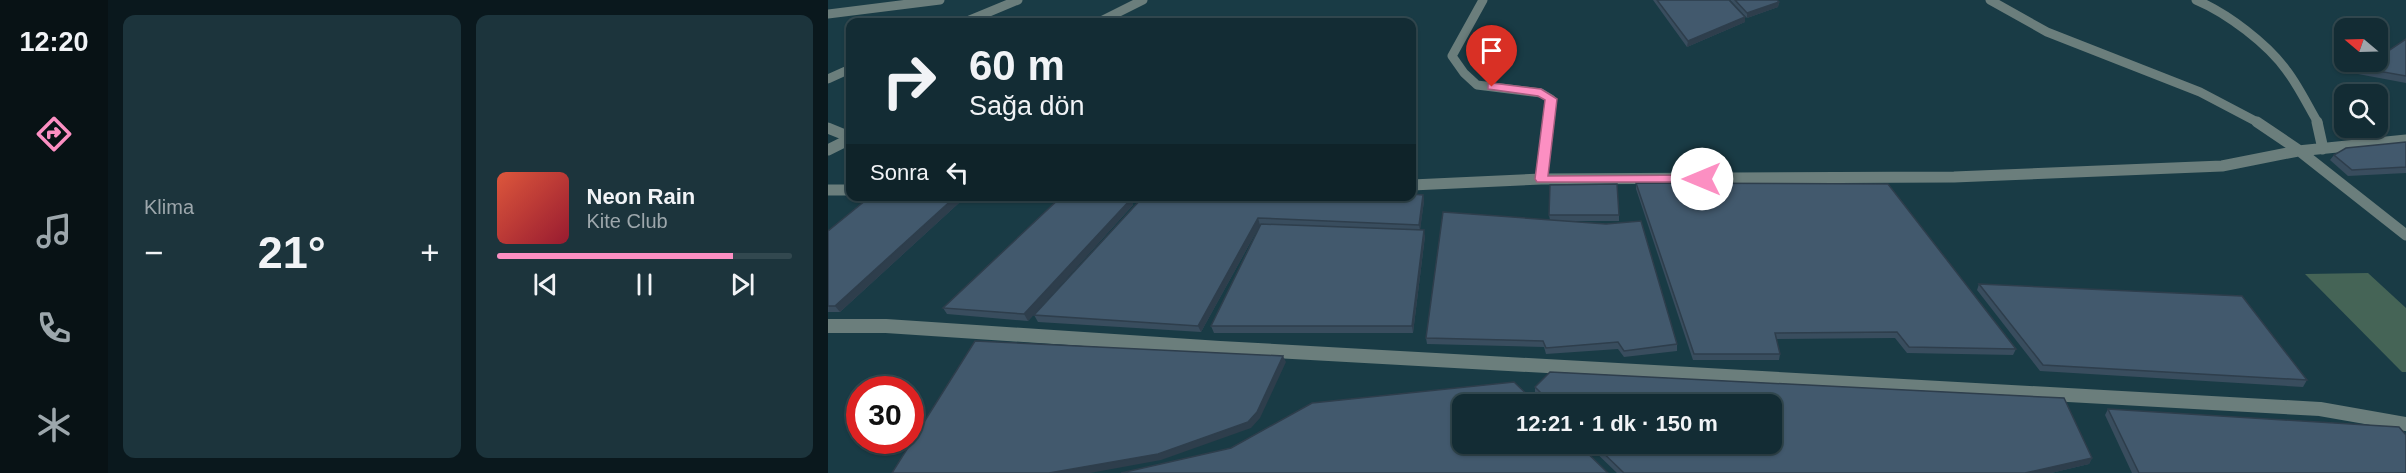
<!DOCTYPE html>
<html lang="tr">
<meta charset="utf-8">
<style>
:root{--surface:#132c34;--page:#1c343c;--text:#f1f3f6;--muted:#9da7ac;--line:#32484f;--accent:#fc8fc2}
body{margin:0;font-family:Helvetica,sans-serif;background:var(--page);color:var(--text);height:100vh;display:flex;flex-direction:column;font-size:22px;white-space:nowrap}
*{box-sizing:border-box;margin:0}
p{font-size:20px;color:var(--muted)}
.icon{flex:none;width:33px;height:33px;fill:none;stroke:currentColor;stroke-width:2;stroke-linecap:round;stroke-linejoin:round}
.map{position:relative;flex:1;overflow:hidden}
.details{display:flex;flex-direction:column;gap:15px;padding:15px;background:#0a181d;width:720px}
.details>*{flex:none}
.hud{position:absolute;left:18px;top:18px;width:570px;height:183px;border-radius:12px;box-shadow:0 2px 4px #0004,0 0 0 2px var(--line);background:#132c34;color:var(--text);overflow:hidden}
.needle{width:39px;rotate:289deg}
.controls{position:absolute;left:1506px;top:18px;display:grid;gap:12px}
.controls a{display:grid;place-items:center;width:54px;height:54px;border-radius:12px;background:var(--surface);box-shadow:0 2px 4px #0004,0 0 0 2px var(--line);font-size:30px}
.speed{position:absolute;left:18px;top:376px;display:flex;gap:12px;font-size:30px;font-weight:700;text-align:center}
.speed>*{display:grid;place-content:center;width:78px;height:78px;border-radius:50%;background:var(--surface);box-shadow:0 2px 4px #0004,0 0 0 2px var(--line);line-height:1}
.speed .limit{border:9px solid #d22;background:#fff;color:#111}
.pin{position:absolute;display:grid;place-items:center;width:51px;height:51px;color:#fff;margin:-62px -26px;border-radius:50% 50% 50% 0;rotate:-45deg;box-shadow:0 0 6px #0007}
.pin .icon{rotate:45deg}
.me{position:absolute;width:66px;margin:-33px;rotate:270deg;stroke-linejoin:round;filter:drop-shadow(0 0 4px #0008)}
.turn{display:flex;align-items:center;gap:21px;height:126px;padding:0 24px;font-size:27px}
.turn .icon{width:78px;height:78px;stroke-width:2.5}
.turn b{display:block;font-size:42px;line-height:51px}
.then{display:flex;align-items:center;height:57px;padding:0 24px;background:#0003;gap:12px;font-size:22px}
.big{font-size:45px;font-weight:800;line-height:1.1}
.details .widget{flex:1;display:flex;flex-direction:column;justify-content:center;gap:9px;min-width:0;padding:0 21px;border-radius:12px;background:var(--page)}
.song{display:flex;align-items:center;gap:18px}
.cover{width:72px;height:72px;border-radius:9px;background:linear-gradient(135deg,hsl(10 70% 55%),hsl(350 70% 35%))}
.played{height:6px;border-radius:3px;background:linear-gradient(90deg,var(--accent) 80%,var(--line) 80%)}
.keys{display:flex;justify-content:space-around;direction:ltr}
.heat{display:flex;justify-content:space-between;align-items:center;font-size:33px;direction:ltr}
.details .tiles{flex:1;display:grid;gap:15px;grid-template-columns:repeat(2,1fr)}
.trip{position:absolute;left:624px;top:394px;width:330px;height:60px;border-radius:12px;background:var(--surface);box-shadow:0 2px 4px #0004,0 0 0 2px var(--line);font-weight:800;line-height:60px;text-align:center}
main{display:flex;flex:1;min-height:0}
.menu{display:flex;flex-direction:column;width:108px;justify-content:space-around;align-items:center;background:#081215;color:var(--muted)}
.menu .icon{width:42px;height:42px}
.menu .on{color:var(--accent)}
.menu b{font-size:27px;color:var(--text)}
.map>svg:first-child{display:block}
.green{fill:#456456}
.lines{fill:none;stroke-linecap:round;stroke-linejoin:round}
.minor-far2{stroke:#6b7e7c;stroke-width:9}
.minor-far1{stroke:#6b7e7c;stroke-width:11}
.minor{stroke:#6b7e7c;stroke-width:14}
.tertiary-far1{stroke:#6b7e7c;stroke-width:9}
.tertiary{stroke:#6b7e7c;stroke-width:11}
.wall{fill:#394d5e}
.shaded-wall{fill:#2e3e4c}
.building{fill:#42596d;stroke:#2e3e4c;stroke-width:1.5}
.route{fill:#fc8fc2;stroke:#a45d7e;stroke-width:1.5}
</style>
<main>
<nav class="menu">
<b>12:20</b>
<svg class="icon on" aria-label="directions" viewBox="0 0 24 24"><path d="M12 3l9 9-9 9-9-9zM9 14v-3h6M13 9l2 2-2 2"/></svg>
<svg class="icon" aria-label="music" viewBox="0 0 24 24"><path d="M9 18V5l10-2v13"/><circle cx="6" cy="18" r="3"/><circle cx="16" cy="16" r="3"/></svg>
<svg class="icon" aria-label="phone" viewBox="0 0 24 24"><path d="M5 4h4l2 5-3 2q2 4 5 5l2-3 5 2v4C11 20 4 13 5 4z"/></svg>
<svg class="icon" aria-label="climate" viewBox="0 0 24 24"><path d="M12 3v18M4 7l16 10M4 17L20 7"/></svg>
</nav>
<section class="details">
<div class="tiles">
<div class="widget"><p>Klima</p>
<div class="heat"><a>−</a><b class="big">21°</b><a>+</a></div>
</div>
<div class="widget">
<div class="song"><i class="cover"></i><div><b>Neon Rain</b><p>Kite Club</p></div></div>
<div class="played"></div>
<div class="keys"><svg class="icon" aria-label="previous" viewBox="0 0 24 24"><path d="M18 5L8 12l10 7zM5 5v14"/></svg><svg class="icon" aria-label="pause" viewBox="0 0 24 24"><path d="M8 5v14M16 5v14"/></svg><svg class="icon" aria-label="next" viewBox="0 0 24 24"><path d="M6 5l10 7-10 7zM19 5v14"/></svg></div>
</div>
</div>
</section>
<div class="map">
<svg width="1578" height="473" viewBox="0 0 1578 473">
<rect width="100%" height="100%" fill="#193b45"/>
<path class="green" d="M1540,273l38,35v64h-4l-97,-98z"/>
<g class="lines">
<path class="minor-far2" d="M655,0l-31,56 12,17 13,12 64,8 10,6 -3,24
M1162,0l57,32 153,60 59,31
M1368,0c31,13 72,44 91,71 12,16 21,35 31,52
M0,14l112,-14
M137,22l53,-22
M0,79l22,-10"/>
<path class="minor-far1" d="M1429,122l40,27 109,86
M1489,122l6,27
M0,128l22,9
M713,179l7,-57
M584,185l129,-6 413,-2 268,-11 76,-15 108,-11
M0,190h22"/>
<path class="minor" d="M0,326h58l334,22 1100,61 86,15"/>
<path class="tertiary-far1" d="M271,22l44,-22"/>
<path class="tertiary" d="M0,150l22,-11"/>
</g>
<path class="wall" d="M825,0h76l16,17v5l-58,25z
M902,0h47l2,2 -1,5 -31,11z
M1578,39v44l-48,-9 3,-6z
M1578,142v31l-58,3 -18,-16 4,-5z
M808,183l380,166 -3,6 -106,-2 -12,-15 -119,1 4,15 -1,6h-86l-57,-171z
M595,195l1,6 -4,28 5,7 -12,97h-199l-3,-7 50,-101h-1l-59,107 -163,-10 -4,-7 110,-119z
M128,196l4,6 -120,110h-12v-81z
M303,199l2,6 -105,116 -81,-7 -4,-6z
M721,215h70v6h-51l109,123v7l-53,6 -6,-8 -72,5 -2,-7 -117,-3 -1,-6 124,-118z
M1151,284l328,96 -4,7 -263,-16 -63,-81z
M722,372l514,26 28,60 -3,6 -38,9h-434l-30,-29h185v-39h-225l-12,-11v-7z
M1280,409l298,64h-274l-27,-58z"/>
<path class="shaded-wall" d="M951,2l-1,5 -31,11v-5z
M917,17v5l-58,25 1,-6z
M595,195l1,6 -4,30 -1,-6z
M128,196l4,6 -120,110 -5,-6z
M303,199l2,6 -105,116 -4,-7z
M430,218l2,7 -59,107 -3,-6z
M596,230l1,6 -12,97 -1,-7z
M455,356l3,6 -26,56 -9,10 -90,32 -71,13h-41z
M1264,458l-3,6 -38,9h-26z"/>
<path class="building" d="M829,0h72l16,17 -57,24z
M907,0h42l2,2 -32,11z
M1578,39v37l-45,-8 11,-6h6v-4z
M1578,142v25l-54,3 -18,-15 12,-7z
M808,183l252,1 128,165 -107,-2 -12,-15 -122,1 5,21h-86z
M789,184l2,31h-70l1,-30z
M584,194l11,1 -4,30 -161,-7 -60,108 -164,-11 110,-119h268z
M43,196h85l-121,110h-7v-75z
M234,196h18l51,3 -107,115 -81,-6z
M615,212l163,12 35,-3 36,123 -53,7 -6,-9 -72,6 -3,-7 -117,-3z
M433,224l163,6 -12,96h-201z
M1151,284l263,12 65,84 -264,-15z
M147,341l308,15 -26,56 -9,10 -90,32 -109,19h-157z
M722,372l514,26 28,60 -67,15h-401l-30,-29h178v-39h-219l-18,-18z
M686,382l24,23h-76v39h116l30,29h-487l110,-25 81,-45z
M1280,409l291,18 7,8v38h-267z"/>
<path class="route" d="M664,83l49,6 16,10 -9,77 154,-1 6,4 -6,3h-165l-2,-3 10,-79 -7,-4 -50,-7v-5z"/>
</svg>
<div class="controls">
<a><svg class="needle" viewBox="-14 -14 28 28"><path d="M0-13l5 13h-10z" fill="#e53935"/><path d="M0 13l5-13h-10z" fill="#9da7ac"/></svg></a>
<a><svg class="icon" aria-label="search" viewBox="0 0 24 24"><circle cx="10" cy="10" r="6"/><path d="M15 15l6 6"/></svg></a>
</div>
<div class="speed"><div class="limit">30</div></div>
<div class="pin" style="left:664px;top:87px;background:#d93025"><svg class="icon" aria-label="arrive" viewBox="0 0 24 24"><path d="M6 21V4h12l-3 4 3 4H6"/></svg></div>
<svg class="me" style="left:874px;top:179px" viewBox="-20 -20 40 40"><circle r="19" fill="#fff"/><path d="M0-13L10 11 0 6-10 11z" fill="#fc8fc2"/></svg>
<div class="trip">12:21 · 1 dk · 150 m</div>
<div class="hud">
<div class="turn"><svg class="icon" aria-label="right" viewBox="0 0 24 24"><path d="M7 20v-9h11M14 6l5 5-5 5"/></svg><div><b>60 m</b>Sağa dön</div></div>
<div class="then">Sonra<svg class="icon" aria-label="left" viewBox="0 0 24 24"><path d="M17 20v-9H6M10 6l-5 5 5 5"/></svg></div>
</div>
</div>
</main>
